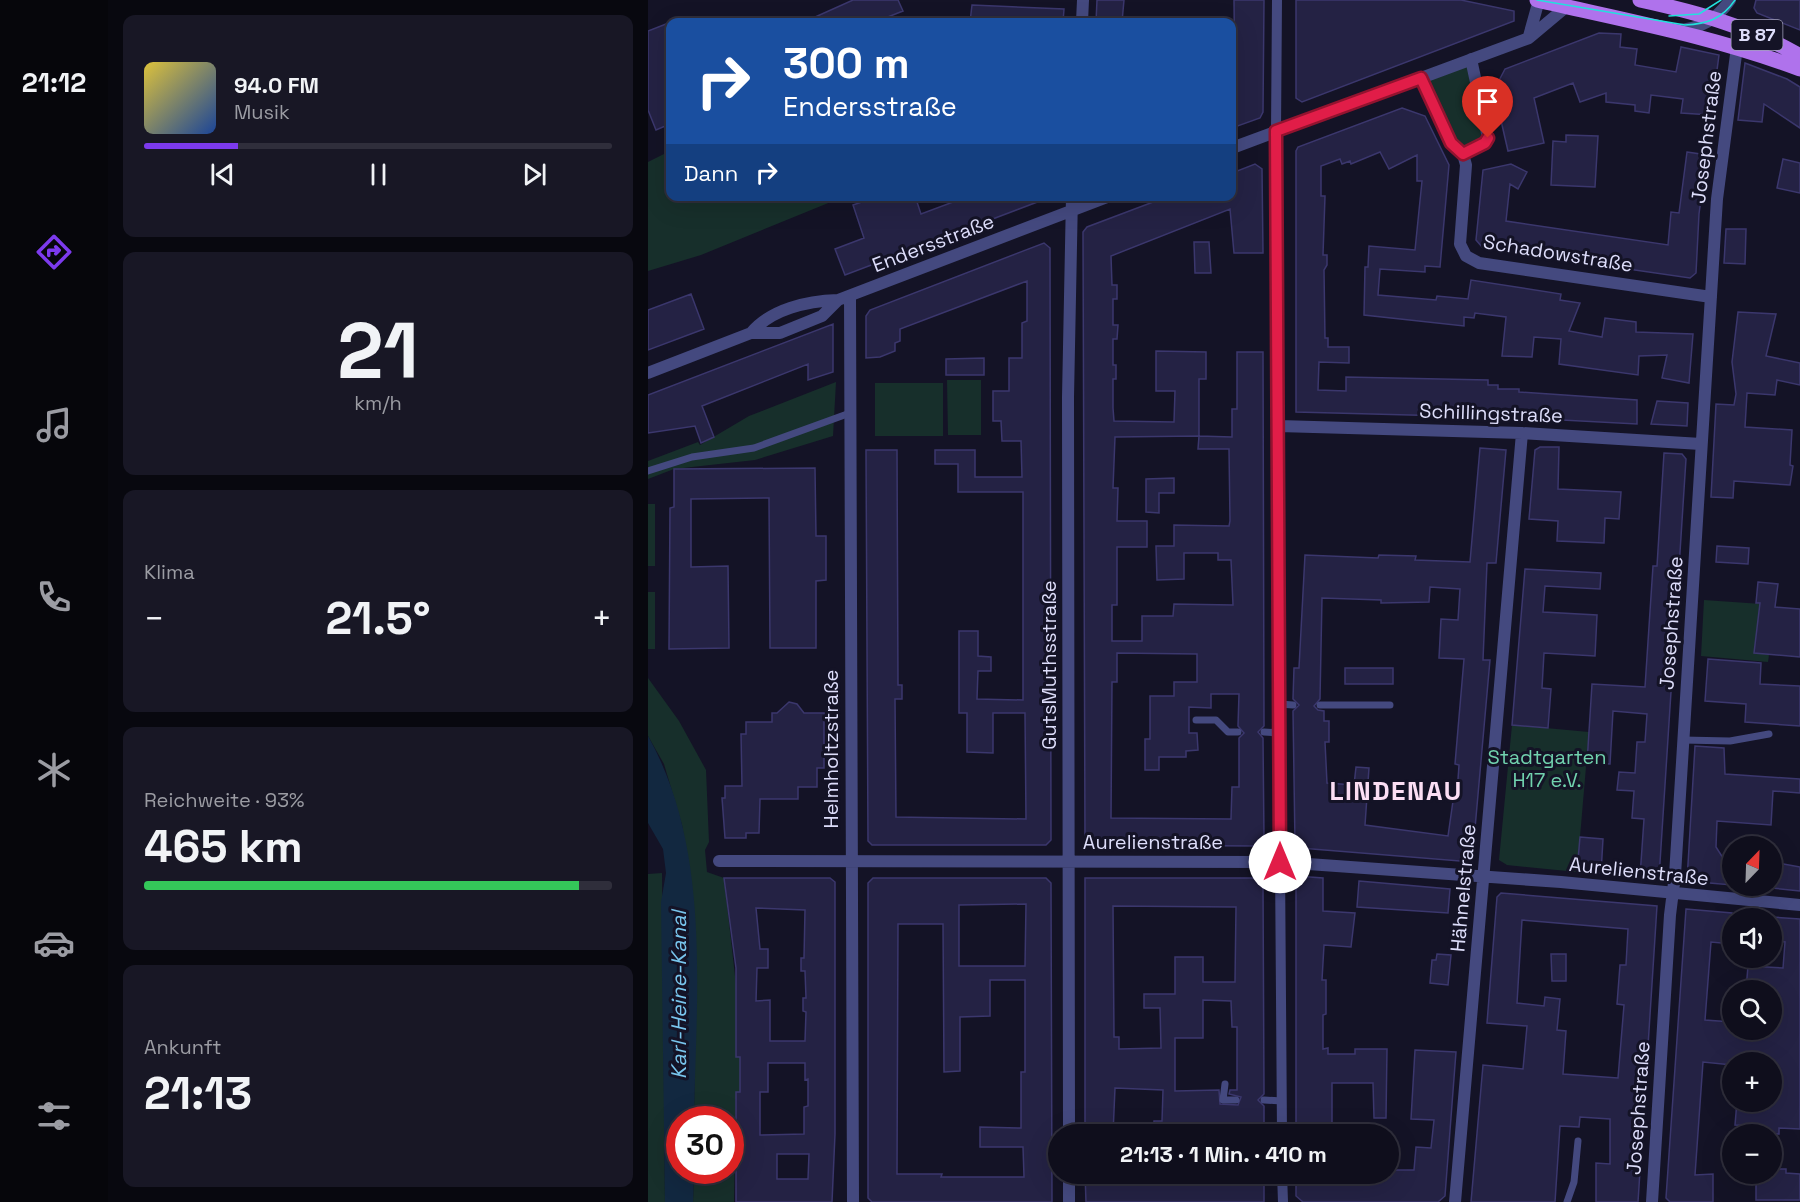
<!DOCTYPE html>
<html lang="de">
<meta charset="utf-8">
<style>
:root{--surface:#0f0e1c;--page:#181725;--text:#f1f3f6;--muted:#9b9ca3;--line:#2f2e3b;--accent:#7c3aed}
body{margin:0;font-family:"Space Grotesk",sans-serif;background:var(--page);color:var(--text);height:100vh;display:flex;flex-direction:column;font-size:22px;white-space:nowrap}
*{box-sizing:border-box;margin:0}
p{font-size:20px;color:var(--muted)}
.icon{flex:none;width:33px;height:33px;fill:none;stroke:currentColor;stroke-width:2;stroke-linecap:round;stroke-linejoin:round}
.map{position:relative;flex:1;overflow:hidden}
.details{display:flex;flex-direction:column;gap:15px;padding:15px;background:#08080f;width:540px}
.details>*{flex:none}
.top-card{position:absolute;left:18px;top:18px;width:570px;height:183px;border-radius:12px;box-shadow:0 6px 24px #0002,0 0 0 2px var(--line);background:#1a4fa0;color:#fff;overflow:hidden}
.needle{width:39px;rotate:23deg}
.controls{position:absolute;left:1074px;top:836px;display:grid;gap:12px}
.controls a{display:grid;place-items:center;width:60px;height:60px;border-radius:50%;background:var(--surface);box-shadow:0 6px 24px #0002,0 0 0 2px var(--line);font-size:30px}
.speed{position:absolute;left:18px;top:1106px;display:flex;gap:12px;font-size:30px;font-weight:700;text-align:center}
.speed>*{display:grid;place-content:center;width:78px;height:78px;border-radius:50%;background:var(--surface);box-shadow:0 6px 24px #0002,0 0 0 2px var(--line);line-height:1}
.speed .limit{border:9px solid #d22;background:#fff;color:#111}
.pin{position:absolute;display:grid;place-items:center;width:51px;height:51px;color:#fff;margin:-62px -26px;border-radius:50% 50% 50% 0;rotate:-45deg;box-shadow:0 0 6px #0007}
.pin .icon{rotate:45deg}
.me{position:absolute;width:66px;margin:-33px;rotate:0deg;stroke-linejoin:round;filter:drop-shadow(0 0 4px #0008)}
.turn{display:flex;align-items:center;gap:21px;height:126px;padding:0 18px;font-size:27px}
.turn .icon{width:78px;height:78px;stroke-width:2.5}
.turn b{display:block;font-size:42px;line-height:51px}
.then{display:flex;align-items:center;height:57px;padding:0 18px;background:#0003;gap:12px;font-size:22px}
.big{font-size:45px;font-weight:700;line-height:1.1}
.details .tile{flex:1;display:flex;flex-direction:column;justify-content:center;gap:9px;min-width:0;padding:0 21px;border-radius:12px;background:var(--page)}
.details .dial{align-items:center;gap:0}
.dial b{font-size:78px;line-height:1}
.song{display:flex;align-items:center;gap:18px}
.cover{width:72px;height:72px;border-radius:9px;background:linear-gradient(135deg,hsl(50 70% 55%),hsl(220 70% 35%))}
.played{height:6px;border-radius:3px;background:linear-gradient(90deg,var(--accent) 20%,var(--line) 20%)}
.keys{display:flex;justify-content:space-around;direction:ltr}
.heat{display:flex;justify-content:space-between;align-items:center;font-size:33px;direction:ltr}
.charge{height:9px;border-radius:4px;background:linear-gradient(90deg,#34c759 93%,var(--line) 0)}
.trip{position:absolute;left:400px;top:1124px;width:351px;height:60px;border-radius:30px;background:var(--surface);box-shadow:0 6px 24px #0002,0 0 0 2px var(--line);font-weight:700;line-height:60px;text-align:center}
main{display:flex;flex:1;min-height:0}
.tabs{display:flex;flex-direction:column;width:108px;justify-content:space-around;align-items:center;background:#06060b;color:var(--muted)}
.tabs .icon{width:42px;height:42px}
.tabs .active{color:var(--accent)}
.tabs b{font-size:27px;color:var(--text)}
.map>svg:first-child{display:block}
.green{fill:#172f2b}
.water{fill:#122840}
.building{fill:#242244;stroke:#3b376d;stroke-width:1.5;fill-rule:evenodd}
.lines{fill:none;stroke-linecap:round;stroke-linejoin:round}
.service{stroke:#44497f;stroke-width:7}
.pedestrian{stroke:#44497f;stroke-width:10}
.minor{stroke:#44497f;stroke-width:12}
.tertiary{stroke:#44497f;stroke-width:12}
.primary{stroke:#af72ec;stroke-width:15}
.tram{stroke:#22e1dd;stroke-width:1.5}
.route-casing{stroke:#92132f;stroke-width:15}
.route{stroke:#e11d48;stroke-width:10}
.labels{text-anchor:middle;stroke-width:6;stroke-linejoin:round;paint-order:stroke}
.shield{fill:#141326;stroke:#a1a0ba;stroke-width:1.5}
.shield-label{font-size:18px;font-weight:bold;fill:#ddddfa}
.street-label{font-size:20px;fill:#ddddfa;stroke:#141326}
.park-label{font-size:20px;fill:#71d2ae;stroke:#141326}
.water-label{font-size:21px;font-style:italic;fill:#78c5ed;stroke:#141326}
.district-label{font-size:26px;font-weight:bold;letter-spacing:1.5px;fill:#fbdef4;stroke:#141326}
</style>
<main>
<nav class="tabs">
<b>21:12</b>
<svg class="icon active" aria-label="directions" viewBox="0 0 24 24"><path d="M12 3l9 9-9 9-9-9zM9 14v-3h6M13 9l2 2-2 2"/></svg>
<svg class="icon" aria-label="music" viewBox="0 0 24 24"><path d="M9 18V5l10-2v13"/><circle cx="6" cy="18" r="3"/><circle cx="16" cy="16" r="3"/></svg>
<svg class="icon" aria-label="phone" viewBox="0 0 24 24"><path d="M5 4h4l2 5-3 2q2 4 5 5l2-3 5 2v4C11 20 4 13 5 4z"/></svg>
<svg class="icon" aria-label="climate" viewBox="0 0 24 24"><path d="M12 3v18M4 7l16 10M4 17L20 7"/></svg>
<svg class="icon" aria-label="car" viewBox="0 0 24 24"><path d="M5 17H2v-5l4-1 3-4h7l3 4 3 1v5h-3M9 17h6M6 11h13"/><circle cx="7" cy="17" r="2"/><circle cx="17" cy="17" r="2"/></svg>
<svg class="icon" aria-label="filters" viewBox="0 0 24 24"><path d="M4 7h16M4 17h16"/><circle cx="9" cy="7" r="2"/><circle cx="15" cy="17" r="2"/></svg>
</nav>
<section class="details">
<div class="tile">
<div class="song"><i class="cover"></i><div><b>94.0 FM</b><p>Musik</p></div></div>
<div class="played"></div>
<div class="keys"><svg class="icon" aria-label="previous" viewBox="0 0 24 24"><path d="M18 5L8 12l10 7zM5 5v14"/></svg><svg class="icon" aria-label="pause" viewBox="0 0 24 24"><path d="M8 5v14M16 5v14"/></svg><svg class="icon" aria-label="next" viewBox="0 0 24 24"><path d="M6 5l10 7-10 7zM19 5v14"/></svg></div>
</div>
<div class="tile dial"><b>21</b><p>km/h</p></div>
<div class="tile"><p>Klima</p>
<div class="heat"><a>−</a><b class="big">21.5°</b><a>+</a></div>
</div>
<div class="tile"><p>Reichweite · 93%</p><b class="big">465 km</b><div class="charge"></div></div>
<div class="tile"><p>Ankunft</p><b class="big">21:13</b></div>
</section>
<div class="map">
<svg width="1152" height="1202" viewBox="0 0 1152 1202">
<rect width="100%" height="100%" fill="#141326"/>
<path class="green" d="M823,59l18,74 -26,21 -42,-76z
M22,151v45l173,1 -142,58 -53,16v-109z
M299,380h34v55h-33z
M188,382l-3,54 -78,24 -81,9 -26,10v-18l50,-19 2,3 49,-29z
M227,383h68v53h-68z
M0,504h7v62h-7z
M0,592h7v57h-7z
M1056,600l72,5 -8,57 -67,-6z
M0,678l31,43 27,49 3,72 -4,8 2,22 17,6 12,107v72h7l-1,36h-6l-2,109h-41l1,-32h36v-51h-36l2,-181 -6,-64 -8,-49 -18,-61 -16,-28z
M864,725l77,7 -12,140 -70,-7 -8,-5z
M14,873l3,329h-17v-328z"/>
<path class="water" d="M0,736c64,114 48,258 46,383h-14v51h14l-1,32h-28l-4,-300 5,-29 -3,-24 -15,-26z"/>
<path class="building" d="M205,0h45l5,11 -28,11h-71z
M449,0h27l-2,22h-26z
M586,0h30l-1,112 -3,6 -28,10v-32l3,-2z
M648,0h165l53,11v10l-212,81 -6,-4z
M1108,0h44v30l-43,-17 -3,-5z
M324,5l92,4 -1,13h-93z
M18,24l1,3 3,-2v99l-14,6 -8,-20v-79z
M951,33l22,1 -1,13 17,2 -2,16 41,7 5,-25 38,8 -8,60 -30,-2 2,-14 -32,-4 -2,18 -14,-2v-6l-29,-3v-9l-26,9 -7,-19 -39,15 10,45 -36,8 -14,-61 11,-21z
M1097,63l42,16 13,8v41l-36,-24 -2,18 -24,-2z
M754,108l23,8 24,49 -9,102 -15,-1v6l-45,-3 -2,26 58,5 1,-4 31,3 3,-19 90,14 -1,6 20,3 -11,28 33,6 3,-19 31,4v10l57,2 -4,49 -27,-5 5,-23 -28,1 -1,19 -79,-11 2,-25 -27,-2 -2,20 -30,-1 4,-39 -31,-4 -1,5 -10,-1v9l-100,-11 1,-48h3l1,-21 46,4 7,-69h-5v-26l-28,14 -9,-17 -29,12 -1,-3 -8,3 -2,-5 -19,7v30h4l-2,59h4v10l-3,5 1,68h3v9h21v16l-30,-1 -1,28 28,1v-14l142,3v5h10v4h21v3l118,8v24l-113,-6 -228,-6v-261l2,-4z
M918,135l32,1 -3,51 -44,-2 2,-44 13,1z
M1039,152l20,3 -8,59 -3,59 -6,5 -207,-30 -7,-8 7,-70 28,-6 16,8 -9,17 -8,-5 -4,37 162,24 3,-33 8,1z
M1135,159l17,4v30l-23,-5z
M607,164l7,5 1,84h-29l-4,-44 -119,47 1,29h5v14h-4v26h5l-1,14h-4v26h3v14h-3v29l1,13 60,1 1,-31h-19v-40l50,1v27h-7v57l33,1v-28h5v-57h26l1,374 -6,6 5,6 1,101 -7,7 -167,-1 -5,-5 -2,-608 4,-5 82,-31h63v-23zM551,436l-1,13h31l1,72 -1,5 -55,-1v21h-18l1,34 27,-1v-26h34v7h13l2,45 -59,-1 -1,12h-31v25h-30v-36h5v-58h30v-26h-30l1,-33h-5l2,-51zM469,653l80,1v28h-23v14h-24v43h-5v31h14v-13h27v-6l12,-1 -1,-17h-8v-26l22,1v-14h28l-1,32 6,7 -5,5v49h-7l-1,32 -120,-1 1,-136h5z
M231,196h36l6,18 48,-18 79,2 -203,77 -10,-26 29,-11 -11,-33z
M1078,229h20l-1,35 -21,-1z
M546,242h15l2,31h-16z
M396,243l6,5 1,592 -5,5h-174l-4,-4 -2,-391h31l1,235h4v14h-7l1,118 130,2 -1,-106h-32v40l-26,-1v-39h-8v-82h19v25l13,1v14h-13l-1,28 46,1v-208h-65v-28h-23v-14h40v27h47l-1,-36h-19l-1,-20h-8v-30h16v-33h13v-35l5,-2v-40l-127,48v12l-5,2v8l-15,6 -14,1v-42l4,-6z
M43,294l13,35 -56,21v-40z
M1090,312l38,2 -10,42 34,7v22l-23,-5 -2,15 -28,-2 -2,34 47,3 -2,35 3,1 -3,19 -56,-4 -1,17 -22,-1 5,-93 18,1 2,-11 -4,-32z
M185,324v48l-25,8v-16l-106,42 12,31 -13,6 -6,-17 -47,7v-38z
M336,358v17h-38v-16z
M1009,401l31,2 -1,23 -36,-2z
M892,447h19l-1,42 63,3 -2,27 -14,-1 -1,25 -47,-2 1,-20 -29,-2 6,-69z
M832,448l26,2 -10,113h-9l-4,97h7l-18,202 -172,-14 -5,-4 -2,-133 6,-6 -6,-6 1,-31h5l6,-113 73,3 1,-3 37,1 -1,4 55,2zM782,587l30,2 -2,31 -17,-1 -2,39 25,1 -9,105 4,1 -2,29h-3l-6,42 -83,-11 4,-57 -13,-1 -2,18 -27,-2 -2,-41h4v-21h-5v-10l-6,-1 -4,-4 6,-7 2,-101 59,2v3l48,-1z
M1016,453l18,1 4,5 -27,419 -19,-1 4,-58 -12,-1 2,-27 -17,-1 2,-18 16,1 2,-31h8l2,-28 -34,-3 -3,53 -23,-1 5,-79 53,3 8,-121h4z
M167,468l1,68h10v44l-10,1v67h-46l-1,-150 -78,1v68l37,-1 1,82 -60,1 1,-141 4,-1v-38z
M526,478v15h-15v20l-13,-1v-33z
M1069,546l32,2 -1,16 -32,-2z
M877,569l76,4 -1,16 -55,-3 -2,26 54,3 -2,41 -51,-3 -2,35 9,1 -3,39 -36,-3z
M1110,582l20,2 -3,23 25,2v48l-46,-4 6,-50h-4z
M1060,659l53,4 -1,21 40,2v40l-55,-4 1,-18 -41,-3z
M697,668h48v16h-48z
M141,702l8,2 7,9h20v55h-7v19h-19v12h-38l-1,34h-13v5h-21l-3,-40h3v-12h17l-1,-52h5v-12h26v-9h5z
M1047,746l29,2 1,26 75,5v14l-27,-2 -2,34 -54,-4 -1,26 7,11 9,1v26l-45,-4z
M932,837l23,2 -2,34 -24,-2z
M1124,862l28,5v24l-28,-3z
M648,876l27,2v33l32,2 -4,34 -27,-2 -2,35h4v34l-3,1v34l5,-1v6h27v-5h32l-1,69h-12l-1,-35h-41v51h-36z
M76,878h106l5,4v252l-3,68h-96v-110h4v-35h-4v-89zM108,908l49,2 -1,48h-3v13h4l1,27h-3v13l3,1 -1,29h-35v-41l-14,1 1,-33h11v-19h-8zM120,1063h37v17l3,-1v27l-4,1v27l-44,1v-43h8zM129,1154h32l-1,25h-31z
M225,878h173l5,5 1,319h-180l-4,-4v-315zM378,904l-1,62h-66v-61zM250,924h45l1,148 16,-1v-54l30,-1v-36h35v92h-4v56l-41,-1v20h43l1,30h-83l1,-3h-45z
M437,878h173l5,6 1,210 -6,6 6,6v28h-110v-13h8l1,-31 -48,-2 -2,46h-28zM465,906l123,1 -1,75h-32v-25h-28v37h-31v14h16l1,40 -42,1v-12h-5zM555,1000l28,1 1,26h5v63h-7l-1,4 12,3 -3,8 -18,-1 -1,-14 -44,1v-53h28z
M711,881l91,8 -2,24 -91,-6z
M853,893l156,13 -19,296h-42v-39l14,1v-45l-30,-2 -1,10 -19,-1 -5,76h-84l12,-137 40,4 4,-43 -40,-3 10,-126zM874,920l106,9 -2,36h-6l-3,39 7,1 -6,73 -55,-4 3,-43 -9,-1 3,-31 -15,-2 -1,9 -27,-3z
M1038,909l46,4v31l-21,-2 -6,78 27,2v7h40v-39h-26l2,-24 35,2 2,-26 -13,-2v-23l28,2v210l-21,-1v6h-21v-8l-23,-1 2,-24h35v-39h-40v3l-29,-3 -8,113 18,-1v28h-43l-4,-4z
M789,954l14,1 -3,30 -18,-2 2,-23h4z
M903,954h15v27h-14z
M767,1050l41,2 -11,144 -7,6h-135l-7,-6v-23h93v-3h25l2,-23 15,1 3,-28 -23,-1z
M1124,1169h14v4l14,1v26h-44v-27h16z
M437,1173h179v29h-178z"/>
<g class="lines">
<path class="service" d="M0,471l44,-14 62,-9 96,-35
M632,704l13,1
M672,705h70
M548,720h20l12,12h10
M616,732l16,1
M1035,740l47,1 39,-7
M577,1084l-2,16h13
M616,1100l18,1
M919,1202l7,-20 4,-41"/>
<path class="pedestrian" d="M628,131l1,-131
M632,862l2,272
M634,1173l1,29"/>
<path class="minor" d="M434,22l1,-22
M881,36l10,-36
M773,78l30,65 12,11 3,11 -6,79 6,12 13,7 232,34
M628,131l4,731
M584,148l297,-110 37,-31
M815,154l22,-11 3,-5 -17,-79
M202,296l3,906
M103,333c20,-24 56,-32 87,-33l272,-104
M0,373l103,-40h29l42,-17 16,-16
M631,426l243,7 179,11
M71,861l561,1 281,20 239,23
M421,1134l-1,-737 4,-201
M421,1202v-29
M807,1202l67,-769
M1004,1202l18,-287 5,-40 42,-676 20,-152"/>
<path class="tertiary" d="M1030,30c22,-1 40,-12 52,-30"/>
<path class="primary" d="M889,0c91,21 175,36 263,69
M992,0c55,12 111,27 160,56"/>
<path class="tram" d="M889,0l148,25c22,-1 37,-6 50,-25
M1021,16l30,-2 22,-14"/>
</g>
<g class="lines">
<defs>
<path id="route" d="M632,862l-4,-731 145,-53 30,65 12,11 22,-11 3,-5"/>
</defs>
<use href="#route" class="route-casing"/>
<use href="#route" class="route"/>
</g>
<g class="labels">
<rect class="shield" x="1083.5" y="20" width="51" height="30" rx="4.5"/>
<g class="shield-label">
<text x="1109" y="41">B 87</text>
</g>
<g class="street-label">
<text transform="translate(1058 137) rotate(-83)" y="7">Josephstraße</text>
<text transform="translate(285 243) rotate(-21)" y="7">Endersstraße</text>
<text transform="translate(910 253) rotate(9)" y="7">Schadowstraße</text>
<text transform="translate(843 413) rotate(2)" y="7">Schillingstraße</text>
<text transform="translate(1023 623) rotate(-86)" y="7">Josephstraße</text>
<text transform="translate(401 665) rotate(-90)" y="7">GutsMuthsstraße</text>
<text transform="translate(183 749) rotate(-90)" y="7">Helmholtzstraße</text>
<text x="505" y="849">Aurelienstraße</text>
<text transform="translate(991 871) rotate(6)" y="7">Aurelienstraße</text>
<text transform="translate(815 888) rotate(-85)" y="7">Hähnelstraße</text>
<text transform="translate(990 1108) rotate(-86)" y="7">Josephstraße</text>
</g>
<g class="park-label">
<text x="899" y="764">Stadtgarten<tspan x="899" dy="23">H17 e.V.</tspan></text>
</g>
<g class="water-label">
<text transform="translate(31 995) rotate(-90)" y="7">Karl-Heine-Kanal</text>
</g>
<g class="district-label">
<text x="748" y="800">LINDENAU</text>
</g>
</g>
</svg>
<div class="controls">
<a><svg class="needle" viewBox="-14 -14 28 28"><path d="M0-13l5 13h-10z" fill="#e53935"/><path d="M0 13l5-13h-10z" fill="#9b9ca3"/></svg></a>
<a><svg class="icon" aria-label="sound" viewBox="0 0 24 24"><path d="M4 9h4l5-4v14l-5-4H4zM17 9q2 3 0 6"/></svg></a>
<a><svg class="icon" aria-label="search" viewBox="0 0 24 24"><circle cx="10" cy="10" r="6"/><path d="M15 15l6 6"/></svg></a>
<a>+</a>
<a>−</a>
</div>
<div class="speed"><div class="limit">30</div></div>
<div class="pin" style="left:840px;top:138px;background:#d93025"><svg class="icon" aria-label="arrive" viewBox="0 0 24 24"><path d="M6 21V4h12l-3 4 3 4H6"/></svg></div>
<svg class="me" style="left:632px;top:862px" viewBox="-20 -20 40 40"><circle r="19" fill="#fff"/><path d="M0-13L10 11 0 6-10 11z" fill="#e11d48"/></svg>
<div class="trip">21:13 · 1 Min. · 410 m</div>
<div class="top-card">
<div class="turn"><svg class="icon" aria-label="right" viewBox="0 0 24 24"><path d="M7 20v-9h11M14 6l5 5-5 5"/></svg><div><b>300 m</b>Endersstraße</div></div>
<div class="then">Dann<svg class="icon" aria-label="right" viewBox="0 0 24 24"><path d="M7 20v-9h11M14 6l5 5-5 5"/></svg></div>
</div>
</div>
</main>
